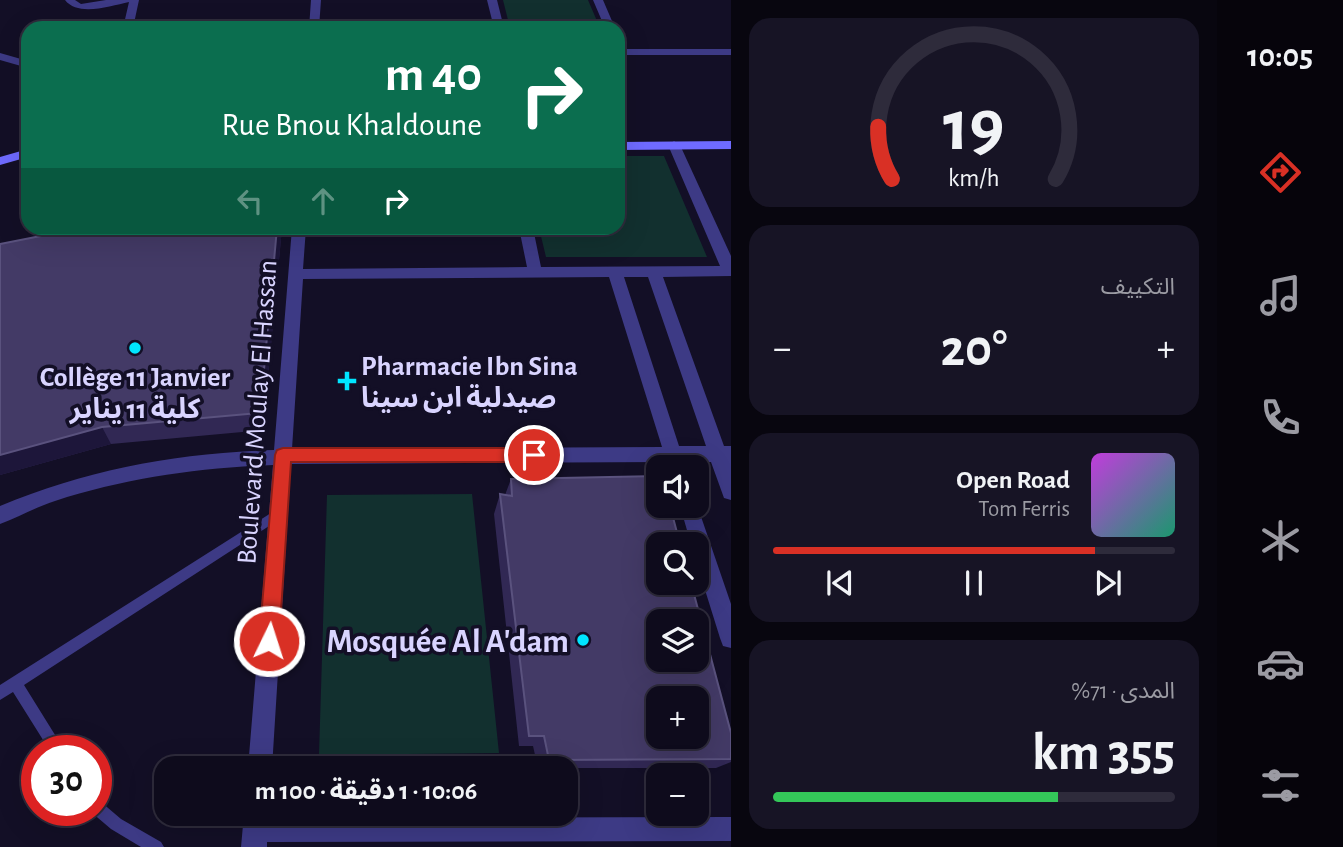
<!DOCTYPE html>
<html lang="ar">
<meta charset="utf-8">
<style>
:root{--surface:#0e0b1c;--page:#171425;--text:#f1f3f6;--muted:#9b9ba3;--line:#2e2b3b;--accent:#d93025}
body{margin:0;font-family:"Alegreya Sans","Noto Sans Arabic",sans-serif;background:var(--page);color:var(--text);direction:rtl;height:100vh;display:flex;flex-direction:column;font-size:26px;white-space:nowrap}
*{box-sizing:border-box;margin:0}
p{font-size:23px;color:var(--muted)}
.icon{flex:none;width:38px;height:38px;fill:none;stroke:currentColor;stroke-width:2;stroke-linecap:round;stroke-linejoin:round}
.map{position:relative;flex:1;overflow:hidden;direction:ltr}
.drawer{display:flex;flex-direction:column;gap:18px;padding:18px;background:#08060f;width:486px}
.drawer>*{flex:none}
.banner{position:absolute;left:21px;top:21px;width:604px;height:214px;border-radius:21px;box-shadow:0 7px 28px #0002,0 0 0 2px var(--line);direction:rtl;background:#0b6e4f;color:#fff;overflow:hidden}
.buttons{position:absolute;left:646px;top:455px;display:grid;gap:14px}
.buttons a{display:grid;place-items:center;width:63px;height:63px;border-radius:14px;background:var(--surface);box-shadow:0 7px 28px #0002,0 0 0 2px var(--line);font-size:35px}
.speed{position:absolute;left:21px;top:735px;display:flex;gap:14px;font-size:35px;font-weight:700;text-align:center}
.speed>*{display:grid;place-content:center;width:91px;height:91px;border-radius:50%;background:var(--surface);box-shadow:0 7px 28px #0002,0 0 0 2px var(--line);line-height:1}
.speed .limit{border:10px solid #d22;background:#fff;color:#111}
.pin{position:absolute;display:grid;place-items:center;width:60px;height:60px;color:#fff;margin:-30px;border:4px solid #fff;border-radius:50%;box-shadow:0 2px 7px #0007}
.me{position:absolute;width:77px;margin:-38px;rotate:4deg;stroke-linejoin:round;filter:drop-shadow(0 0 5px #0008)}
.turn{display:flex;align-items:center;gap:24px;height:147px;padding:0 28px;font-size:32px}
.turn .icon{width:91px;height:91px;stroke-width:2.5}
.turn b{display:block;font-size:49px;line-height:60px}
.lanes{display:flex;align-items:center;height:66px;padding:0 28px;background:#0003;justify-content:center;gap:35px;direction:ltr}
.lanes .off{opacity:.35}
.big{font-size:52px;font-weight:700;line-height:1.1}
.drawer .card{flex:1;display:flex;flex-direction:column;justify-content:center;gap:10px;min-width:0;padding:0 24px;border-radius:21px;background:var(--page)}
.drawer .dial{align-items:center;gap:0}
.dial svg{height:182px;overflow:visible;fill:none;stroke:var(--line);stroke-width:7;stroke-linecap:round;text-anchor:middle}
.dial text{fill:var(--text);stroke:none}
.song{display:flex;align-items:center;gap:21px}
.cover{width:84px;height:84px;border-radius:10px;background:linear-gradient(135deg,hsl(290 70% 55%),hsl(160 70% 35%))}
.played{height:7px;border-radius:4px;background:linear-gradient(90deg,var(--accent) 80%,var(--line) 80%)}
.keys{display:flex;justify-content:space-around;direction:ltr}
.heat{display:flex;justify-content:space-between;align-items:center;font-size:38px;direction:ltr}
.charge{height:10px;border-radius:5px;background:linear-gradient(90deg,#34c759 71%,var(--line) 0)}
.trip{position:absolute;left:154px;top:756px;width:424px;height:70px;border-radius:21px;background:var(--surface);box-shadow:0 7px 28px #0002,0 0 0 2px var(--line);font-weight:700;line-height:70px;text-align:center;direction:rtl}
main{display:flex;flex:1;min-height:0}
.dock{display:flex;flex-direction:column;width:126px;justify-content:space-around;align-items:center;background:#06040b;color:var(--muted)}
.dock .icon{width:49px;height:49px}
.dock .selected{color:var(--accent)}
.dock b{font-size:32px;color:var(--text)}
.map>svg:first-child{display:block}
.green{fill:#12302f}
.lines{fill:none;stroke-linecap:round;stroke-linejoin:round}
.lane{fill:#3d3a85;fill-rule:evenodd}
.street{fill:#3d3a85;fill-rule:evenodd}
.secondary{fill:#6f6bff;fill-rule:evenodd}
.wall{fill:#312854}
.shaded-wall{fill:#1d163a}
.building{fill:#433a66;stroke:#5a527e;stroke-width:2;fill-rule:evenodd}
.route{fill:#d93025;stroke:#8d1f18;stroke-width:2}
.poi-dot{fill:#00e5ff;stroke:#130f26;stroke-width:2.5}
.labels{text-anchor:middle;stroke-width:7;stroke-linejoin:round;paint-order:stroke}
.poi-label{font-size:28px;font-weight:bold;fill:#d9d4ff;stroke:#130f26;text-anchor:start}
.street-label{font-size:28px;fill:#d9d4ff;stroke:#130f26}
.near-poi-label{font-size:33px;font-weight:bold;fill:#d9d4ff;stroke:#130f26;text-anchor:end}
</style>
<main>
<nav class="dock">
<b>10:05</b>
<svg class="icon selected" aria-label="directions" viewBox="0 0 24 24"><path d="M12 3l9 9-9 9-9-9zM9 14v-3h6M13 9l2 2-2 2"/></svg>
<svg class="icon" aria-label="music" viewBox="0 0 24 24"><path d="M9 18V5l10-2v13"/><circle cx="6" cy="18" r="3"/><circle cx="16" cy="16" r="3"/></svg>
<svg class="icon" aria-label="phone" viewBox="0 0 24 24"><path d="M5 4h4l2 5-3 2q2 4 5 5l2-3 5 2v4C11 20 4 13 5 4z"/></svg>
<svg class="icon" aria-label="climate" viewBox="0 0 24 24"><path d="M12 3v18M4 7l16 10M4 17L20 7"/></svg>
<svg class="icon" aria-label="car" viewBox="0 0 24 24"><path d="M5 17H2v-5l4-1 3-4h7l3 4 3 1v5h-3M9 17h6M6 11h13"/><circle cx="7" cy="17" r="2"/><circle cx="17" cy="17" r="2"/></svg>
<svg class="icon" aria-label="filters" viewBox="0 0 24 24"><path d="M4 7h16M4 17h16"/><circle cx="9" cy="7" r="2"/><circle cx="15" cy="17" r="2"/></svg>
</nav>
<section class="drawer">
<div class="card dial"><svg viewBox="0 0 100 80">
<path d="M14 69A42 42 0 1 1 86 69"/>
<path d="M14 69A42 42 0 0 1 8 46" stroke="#d93025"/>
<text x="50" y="56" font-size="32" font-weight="700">19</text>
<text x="50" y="72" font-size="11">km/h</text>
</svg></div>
<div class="card"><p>التكييف</p>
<div class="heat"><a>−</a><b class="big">20°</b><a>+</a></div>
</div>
<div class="card">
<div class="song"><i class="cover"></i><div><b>Open Road</b><p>Tom Ferris</p></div></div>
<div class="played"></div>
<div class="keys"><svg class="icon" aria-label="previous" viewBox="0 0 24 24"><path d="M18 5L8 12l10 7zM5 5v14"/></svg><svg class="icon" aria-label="pause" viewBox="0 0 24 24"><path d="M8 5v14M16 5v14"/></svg><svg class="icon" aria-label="next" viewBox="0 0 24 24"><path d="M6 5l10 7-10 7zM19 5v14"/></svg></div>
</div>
<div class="card"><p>المدى · 71%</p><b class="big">355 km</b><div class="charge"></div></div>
</section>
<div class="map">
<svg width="731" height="847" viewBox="0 0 731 847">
<rect width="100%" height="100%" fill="#130f26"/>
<path class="green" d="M503,0h85l12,28h-90z
M618,156h46l43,101h-161l-7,-29h79z
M472,494l27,259 -180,2 8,-260z"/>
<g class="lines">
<path class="lane" d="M279,508l4,1 2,4 -2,4 -259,168 41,66h-15l-37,-59 -13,8v-15z
M96,800l5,2 20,17 40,23 3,5h-23l-30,-18 -20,-17 -1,-2h6z"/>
<path class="street" d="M65,0h10l6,4 25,-4h33l-6,28h-10l6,-26c-19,4 -51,15 -64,-2z
M311,0h10l-2,28h-10z
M487,0h10l7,28h-10z
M593,0h10l12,28h-10z
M618,49h113v6h-113z
M0,53l28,8v7l-28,-8z
M674,141l6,4 51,111v20l-68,1 61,169h7v54l-7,-2 -13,-36h-27l2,5h-18l-2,-5 -375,2 -19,304h-24l25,-303c-74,3 -148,13 -218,36 -19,6 -36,16 -55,23v-18c88,-37 179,-53 274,-56l18,-222h14l-3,41 224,-2 -8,-39h14l8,39 179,-1 -52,-121zM609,277l53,170 -370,2 11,-170zM624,277h24l58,169h-27z
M696,502l35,102v44l-8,-2 -3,-8 -24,-77v-17h-5l-11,-38h16z
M244,814h24v4l463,-1v24l-464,1v5h-26z"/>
<path class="secondary" d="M731,141v8l-113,1v-8z
M28,149v8l-28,8v-8z"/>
</g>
<path class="wall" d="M73,228h209l-19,202 -152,14 -111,31 66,-244z
M511,479l220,254v29l-15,6h-178l-5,-22h-14l-25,-232 6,-20 5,1z"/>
<path class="shaded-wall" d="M277,228h5l-19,202 -3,-17z
M102,427l9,17 -111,31v-20z"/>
<path class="building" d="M73,228h204l-17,185 -158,14 -102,28v-211l66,-13z
M658,476v30h12l10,38h-22v39h33l40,150v26l-182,1 -5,-24h-15l-29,-242 12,2 -1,-17zM658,621h38v39h-38zM658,698h38v39h-38z"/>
<path class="route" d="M283,448h251l6,2 2,5 -2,5 -6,2h-243l-12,179 -3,7 -7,2 -7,-2 -3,-7 16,-186 2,-5z"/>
<g class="poi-dot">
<circle cx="135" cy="348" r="7"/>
<path d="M343.5 370.5h7v7h7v7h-7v7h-7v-7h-7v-7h7z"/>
<circle cx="583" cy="640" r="7"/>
</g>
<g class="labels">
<g class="poi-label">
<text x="361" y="375">Pharmacie Ibn Sina<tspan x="361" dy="32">صيدلية ابن سينا</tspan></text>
<text x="135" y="386" text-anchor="middle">Collège 11 Janvier<tspan x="135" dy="32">كلية 11 يناير</tspan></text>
</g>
<g class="street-label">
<text transform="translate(256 412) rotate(-86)" y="10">Boulevard Moulay El Hassan</text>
</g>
<g class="near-poi-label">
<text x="569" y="652">Mosquée Al A'dam</text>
</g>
</g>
</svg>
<div class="buttons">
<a><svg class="icon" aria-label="sound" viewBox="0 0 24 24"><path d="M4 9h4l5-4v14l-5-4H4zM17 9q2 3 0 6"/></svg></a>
<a><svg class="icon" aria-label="search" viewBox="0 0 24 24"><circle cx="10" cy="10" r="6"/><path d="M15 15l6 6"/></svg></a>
<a><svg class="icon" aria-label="layers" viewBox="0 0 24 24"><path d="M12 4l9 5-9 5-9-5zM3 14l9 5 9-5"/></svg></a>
<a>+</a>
<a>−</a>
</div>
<div class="speed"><div class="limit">30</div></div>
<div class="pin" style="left:534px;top:455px;background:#d93025"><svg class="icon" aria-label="arrive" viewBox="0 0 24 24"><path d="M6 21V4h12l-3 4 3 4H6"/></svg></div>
<svg class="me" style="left:269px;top:641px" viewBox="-20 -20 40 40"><circle r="17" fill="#d93025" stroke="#fff" stroke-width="3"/><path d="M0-11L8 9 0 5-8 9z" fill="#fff"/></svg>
<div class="trip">10:06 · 1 دقيقة · 100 m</div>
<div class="banner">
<div class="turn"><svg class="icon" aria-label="right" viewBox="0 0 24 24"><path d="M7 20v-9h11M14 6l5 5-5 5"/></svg><div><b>40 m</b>Rue Bnou Khaldoune</div></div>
<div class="lanes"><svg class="icon off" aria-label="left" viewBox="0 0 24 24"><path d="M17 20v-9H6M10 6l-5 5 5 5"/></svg><svg class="icon off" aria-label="ahead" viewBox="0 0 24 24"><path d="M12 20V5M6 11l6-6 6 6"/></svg><svg class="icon" aria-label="right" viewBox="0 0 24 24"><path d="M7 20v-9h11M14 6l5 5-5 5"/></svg></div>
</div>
</div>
</main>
